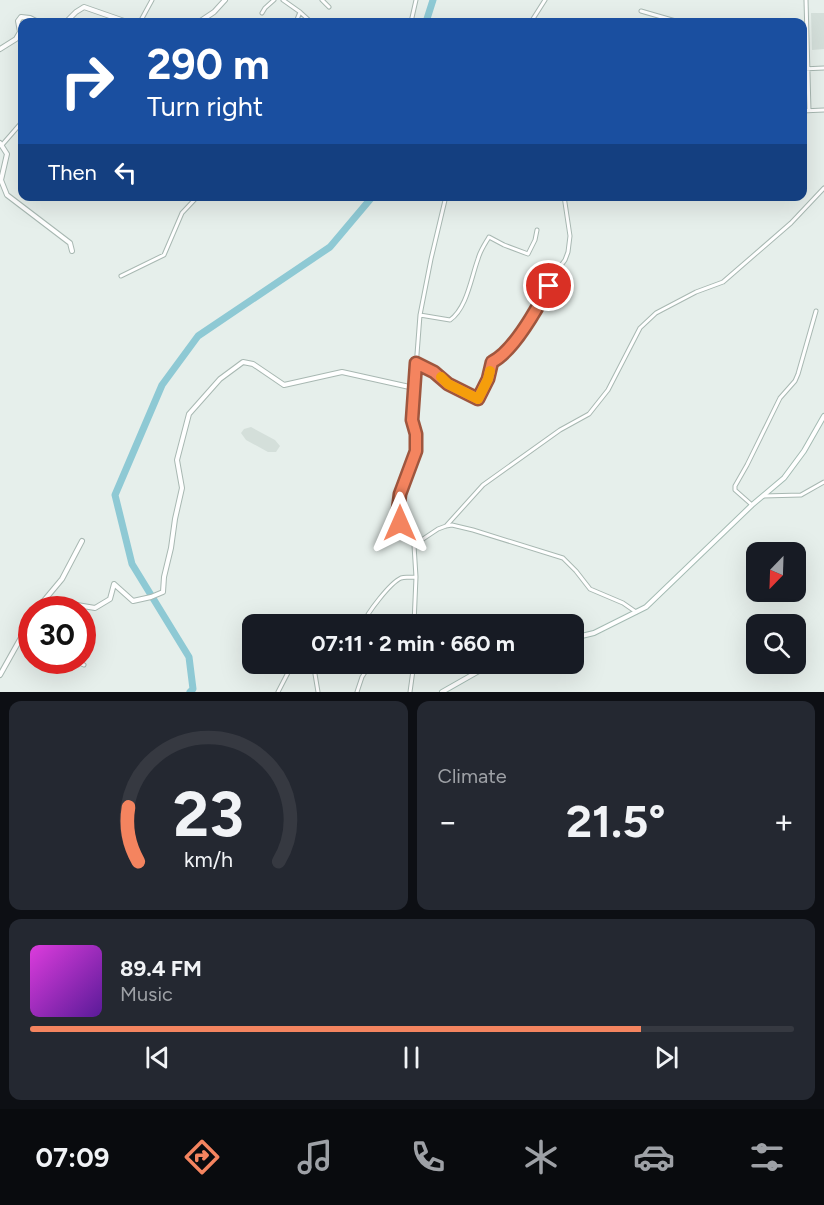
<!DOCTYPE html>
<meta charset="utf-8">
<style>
:root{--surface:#171b24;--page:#242831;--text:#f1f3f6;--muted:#9ea1a6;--line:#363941;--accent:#f4845f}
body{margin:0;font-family:Figtree,sans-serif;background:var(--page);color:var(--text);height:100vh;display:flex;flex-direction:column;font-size:22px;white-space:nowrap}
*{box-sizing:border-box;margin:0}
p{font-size:20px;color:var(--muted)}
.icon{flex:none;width:33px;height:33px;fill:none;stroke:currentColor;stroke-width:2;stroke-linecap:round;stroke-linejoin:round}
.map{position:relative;height:692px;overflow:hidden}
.sheet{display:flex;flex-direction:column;gap:9px;padding:9px;background:#0d0f14;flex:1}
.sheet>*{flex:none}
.guide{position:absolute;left:18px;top:18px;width:789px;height:183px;border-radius:12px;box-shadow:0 6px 24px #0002;background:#1a4fa0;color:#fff;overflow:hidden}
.needle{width:39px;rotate:203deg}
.fabs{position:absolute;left:746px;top:542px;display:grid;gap:12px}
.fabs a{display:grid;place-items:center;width:60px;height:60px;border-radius:12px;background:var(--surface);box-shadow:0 6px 24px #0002;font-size:30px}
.speed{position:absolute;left:18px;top:596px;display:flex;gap:12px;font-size:30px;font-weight:700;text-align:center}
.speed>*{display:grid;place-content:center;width:78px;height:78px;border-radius:50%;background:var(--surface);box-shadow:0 6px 24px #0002;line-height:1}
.speed .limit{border:9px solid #d22;background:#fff;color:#111}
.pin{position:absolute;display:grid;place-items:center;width:51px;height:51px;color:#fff;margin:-26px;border:3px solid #fff;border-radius:50%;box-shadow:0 2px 6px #0007}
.me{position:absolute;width:66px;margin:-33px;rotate:0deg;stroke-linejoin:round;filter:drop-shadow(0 0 4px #0008)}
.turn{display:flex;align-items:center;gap:21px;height:126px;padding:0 30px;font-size:27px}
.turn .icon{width:78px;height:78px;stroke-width:2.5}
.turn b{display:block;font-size:42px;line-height:51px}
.then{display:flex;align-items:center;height:57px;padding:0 30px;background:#0003;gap:12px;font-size:22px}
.big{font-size:45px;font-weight:700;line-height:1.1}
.sheet .widget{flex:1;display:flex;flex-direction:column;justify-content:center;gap:9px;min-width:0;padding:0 21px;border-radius:12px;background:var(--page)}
.sheet .dial{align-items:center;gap:0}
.dial svg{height:156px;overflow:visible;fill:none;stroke:var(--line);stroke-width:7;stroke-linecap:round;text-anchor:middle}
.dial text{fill:var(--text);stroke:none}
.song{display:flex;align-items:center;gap:18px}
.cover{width:72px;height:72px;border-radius:9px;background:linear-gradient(135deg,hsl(300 70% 55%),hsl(270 70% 35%))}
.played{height:6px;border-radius:3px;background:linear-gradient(90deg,var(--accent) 80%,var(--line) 80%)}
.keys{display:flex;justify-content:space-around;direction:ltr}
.heat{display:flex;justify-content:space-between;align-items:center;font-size:33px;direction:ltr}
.sheet .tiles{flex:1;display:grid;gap:9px;grid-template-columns:1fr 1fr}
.widget:last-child{grid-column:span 2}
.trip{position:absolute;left:242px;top:614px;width:342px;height:60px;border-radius:12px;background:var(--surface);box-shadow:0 6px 24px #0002;font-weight:700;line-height:60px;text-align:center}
.dock{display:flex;height:96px;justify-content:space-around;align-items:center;background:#090b0e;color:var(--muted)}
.dock .icon{width:42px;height:42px}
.dock .current{color:var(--accent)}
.dock b{font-size:27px;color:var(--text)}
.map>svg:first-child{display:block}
.built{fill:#d4dfda}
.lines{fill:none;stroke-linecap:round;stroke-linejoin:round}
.river{stroke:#8ec9d4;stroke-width:7}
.minor-casing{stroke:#a8b8b2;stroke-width:5}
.tertiary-casing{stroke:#a8b8b2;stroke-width:6}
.secondary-casing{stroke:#a4bbb3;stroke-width:6}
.minor{stroke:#fff;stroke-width:3}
.tertiary{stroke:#fff;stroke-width:4}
.secondary{stroke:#fff;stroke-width:4}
.route-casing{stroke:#9f563e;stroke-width:15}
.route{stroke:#f4845f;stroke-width:10}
.slow{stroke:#f59e0b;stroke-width:10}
</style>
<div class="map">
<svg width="824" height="692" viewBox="0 0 824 692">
<rect width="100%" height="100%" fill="#e6efeb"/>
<path class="built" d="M811,13h13v36l-12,1z
M251,427l24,13 5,6 -4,6h-8l-22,-12 -5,-7 3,-4z"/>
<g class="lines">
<path class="river" d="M426,22l7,-22
M190,692l3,-3 -4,-32 -57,-93 -17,-69 47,-110 36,-49 132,-89 43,-51"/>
<defs>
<path id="minor" d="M283,0l17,12 11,10
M322,0l7,7
M806,0l3,111
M641,11l38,11
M262,13l3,-5 9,-8
M140,22l12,-22
M296,22l4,-10
M411,22l5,-22
M531,22l14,-22
M802,69l22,-1
M802,111l22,-1
M2,145l20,-23
M121,276l43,-21 18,-42 16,-17
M420,315l30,5c17,-12 21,-42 28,-61 2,-8 7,-15 11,-22l15,8 24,9 7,-14 2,-10
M416,363l18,9 14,12 5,2 24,13 3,-2 8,-18 4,-17 6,-4 8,-6 29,-39 21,-41 9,-12 3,-8 2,-16 -6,-40
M763,496l38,-1 23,-13
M752,505l-17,-15v-4l12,-21 33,-67 15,-17 3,-7 18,-63
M446,526l37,-41 77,-55 29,-16 19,-24 32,-62 16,-15 40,-21 27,-10 68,-59 33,-35
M414,545l24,-16 8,-3 6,-1 21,5 90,28 13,13 14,18 33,14 13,9
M363,624c4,-11 27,-41 38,-46 4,-1 11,-1 15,-1
M414,624l2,-47 -2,-32 -5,-6 -9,-16 -2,-13 2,-16 16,-43v-17l-4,-14 8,-105 11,-56 15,-63
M72,660l12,5
M336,663l6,5 6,1 2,-6
M278,692l15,-29
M318,692l-3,-18 3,-11
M357,692l5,-15 9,-14
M410,692l4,-29"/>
<path id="tertiary" d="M66,22l10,-10 8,-5 43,15
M199,22l15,-10 11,-12
M0,49l16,-10 4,-7 -2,-11 3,-4 9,1 8,4
M0,143l7,11 -6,26 6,15 63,48 2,8
M37,609l25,-30 20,-38
M66,609l11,-4 18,3 15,-9 4,-15 19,17 18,-4 12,-5 1,-15 7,-29 4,-29 7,-31 -5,-28 12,-46 31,-35 23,-17 10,2 31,21 58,-13 72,16
M0,675l32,-57"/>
<path id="secondary" d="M573,638l21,-5 52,-26 106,-102 32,-27 20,-27 20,-35
M442,692l44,-25 12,-4"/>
</defs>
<use href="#minor" class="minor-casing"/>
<use href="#tertiary" class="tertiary-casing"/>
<use href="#secondary" class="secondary-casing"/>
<use href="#minor" class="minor"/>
<use href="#tertiary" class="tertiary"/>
<use href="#secondary" class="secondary"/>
</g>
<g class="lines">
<defs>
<path id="route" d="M400,523l-2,-13 2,-16 16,-43v-17l-4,-14 4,-57 18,9 14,12 30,15 10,-20 4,-17c22,-11 46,-55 57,-76"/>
</defs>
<use href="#route" class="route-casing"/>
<use href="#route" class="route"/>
<path class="slow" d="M441,377l7,7 30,15 10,-20 2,-8"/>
</g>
</svg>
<div class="fabs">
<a><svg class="needle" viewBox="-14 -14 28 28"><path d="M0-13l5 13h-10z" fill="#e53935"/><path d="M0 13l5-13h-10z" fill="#9ea1a6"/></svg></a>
<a><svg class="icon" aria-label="search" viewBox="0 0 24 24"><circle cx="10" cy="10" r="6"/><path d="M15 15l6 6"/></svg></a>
</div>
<div class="speed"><div class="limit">30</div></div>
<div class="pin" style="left:549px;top:286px;background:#d93025"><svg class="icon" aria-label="arrive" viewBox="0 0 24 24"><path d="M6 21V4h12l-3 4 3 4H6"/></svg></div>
<svg class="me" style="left:400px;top:523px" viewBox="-20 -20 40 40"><path d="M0-17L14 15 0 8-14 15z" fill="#f4845f" stroke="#fff" stroke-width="4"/></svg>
<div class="trip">07:11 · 2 min · 660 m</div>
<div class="guide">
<div class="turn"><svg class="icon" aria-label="right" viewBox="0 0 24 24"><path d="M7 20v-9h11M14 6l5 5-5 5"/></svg><div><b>290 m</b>Turn right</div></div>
<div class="then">Then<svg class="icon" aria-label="left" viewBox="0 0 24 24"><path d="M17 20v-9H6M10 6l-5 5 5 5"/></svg></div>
</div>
</div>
<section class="sheet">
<div class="tiles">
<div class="widget dial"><svg viewBox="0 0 100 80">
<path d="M14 69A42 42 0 1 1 86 69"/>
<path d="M14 69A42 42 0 0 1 9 41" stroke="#f4845f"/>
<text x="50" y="56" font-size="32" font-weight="700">23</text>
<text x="50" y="72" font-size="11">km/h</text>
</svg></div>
<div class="widget"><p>Climate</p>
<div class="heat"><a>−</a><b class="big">21.5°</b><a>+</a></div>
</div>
<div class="widget">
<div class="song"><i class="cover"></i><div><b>89.4 FM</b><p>Music</p></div></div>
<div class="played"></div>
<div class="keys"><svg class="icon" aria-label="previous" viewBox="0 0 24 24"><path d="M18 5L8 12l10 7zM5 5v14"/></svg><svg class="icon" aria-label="pause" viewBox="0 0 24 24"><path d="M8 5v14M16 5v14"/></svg><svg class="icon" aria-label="next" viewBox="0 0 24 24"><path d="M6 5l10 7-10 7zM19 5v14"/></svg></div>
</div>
</div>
</section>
<nav class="dock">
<b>07:09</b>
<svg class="icon current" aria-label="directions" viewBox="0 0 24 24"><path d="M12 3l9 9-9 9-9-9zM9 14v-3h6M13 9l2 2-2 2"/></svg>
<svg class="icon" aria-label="music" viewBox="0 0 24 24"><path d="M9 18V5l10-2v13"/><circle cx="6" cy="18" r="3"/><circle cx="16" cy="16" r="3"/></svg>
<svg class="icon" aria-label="phone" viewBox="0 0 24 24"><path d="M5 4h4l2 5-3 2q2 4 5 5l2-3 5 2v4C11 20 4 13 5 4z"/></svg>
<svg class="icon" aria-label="climate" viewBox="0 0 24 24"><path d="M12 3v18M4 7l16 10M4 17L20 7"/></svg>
<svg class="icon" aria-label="car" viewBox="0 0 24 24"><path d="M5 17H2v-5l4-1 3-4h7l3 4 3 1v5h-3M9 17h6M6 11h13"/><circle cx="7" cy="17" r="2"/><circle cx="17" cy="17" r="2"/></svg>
<svg class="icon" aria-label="filters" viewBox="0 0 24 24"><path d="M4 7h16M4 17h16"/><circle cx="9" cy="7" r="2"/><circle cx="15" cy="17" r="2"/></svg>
</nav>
